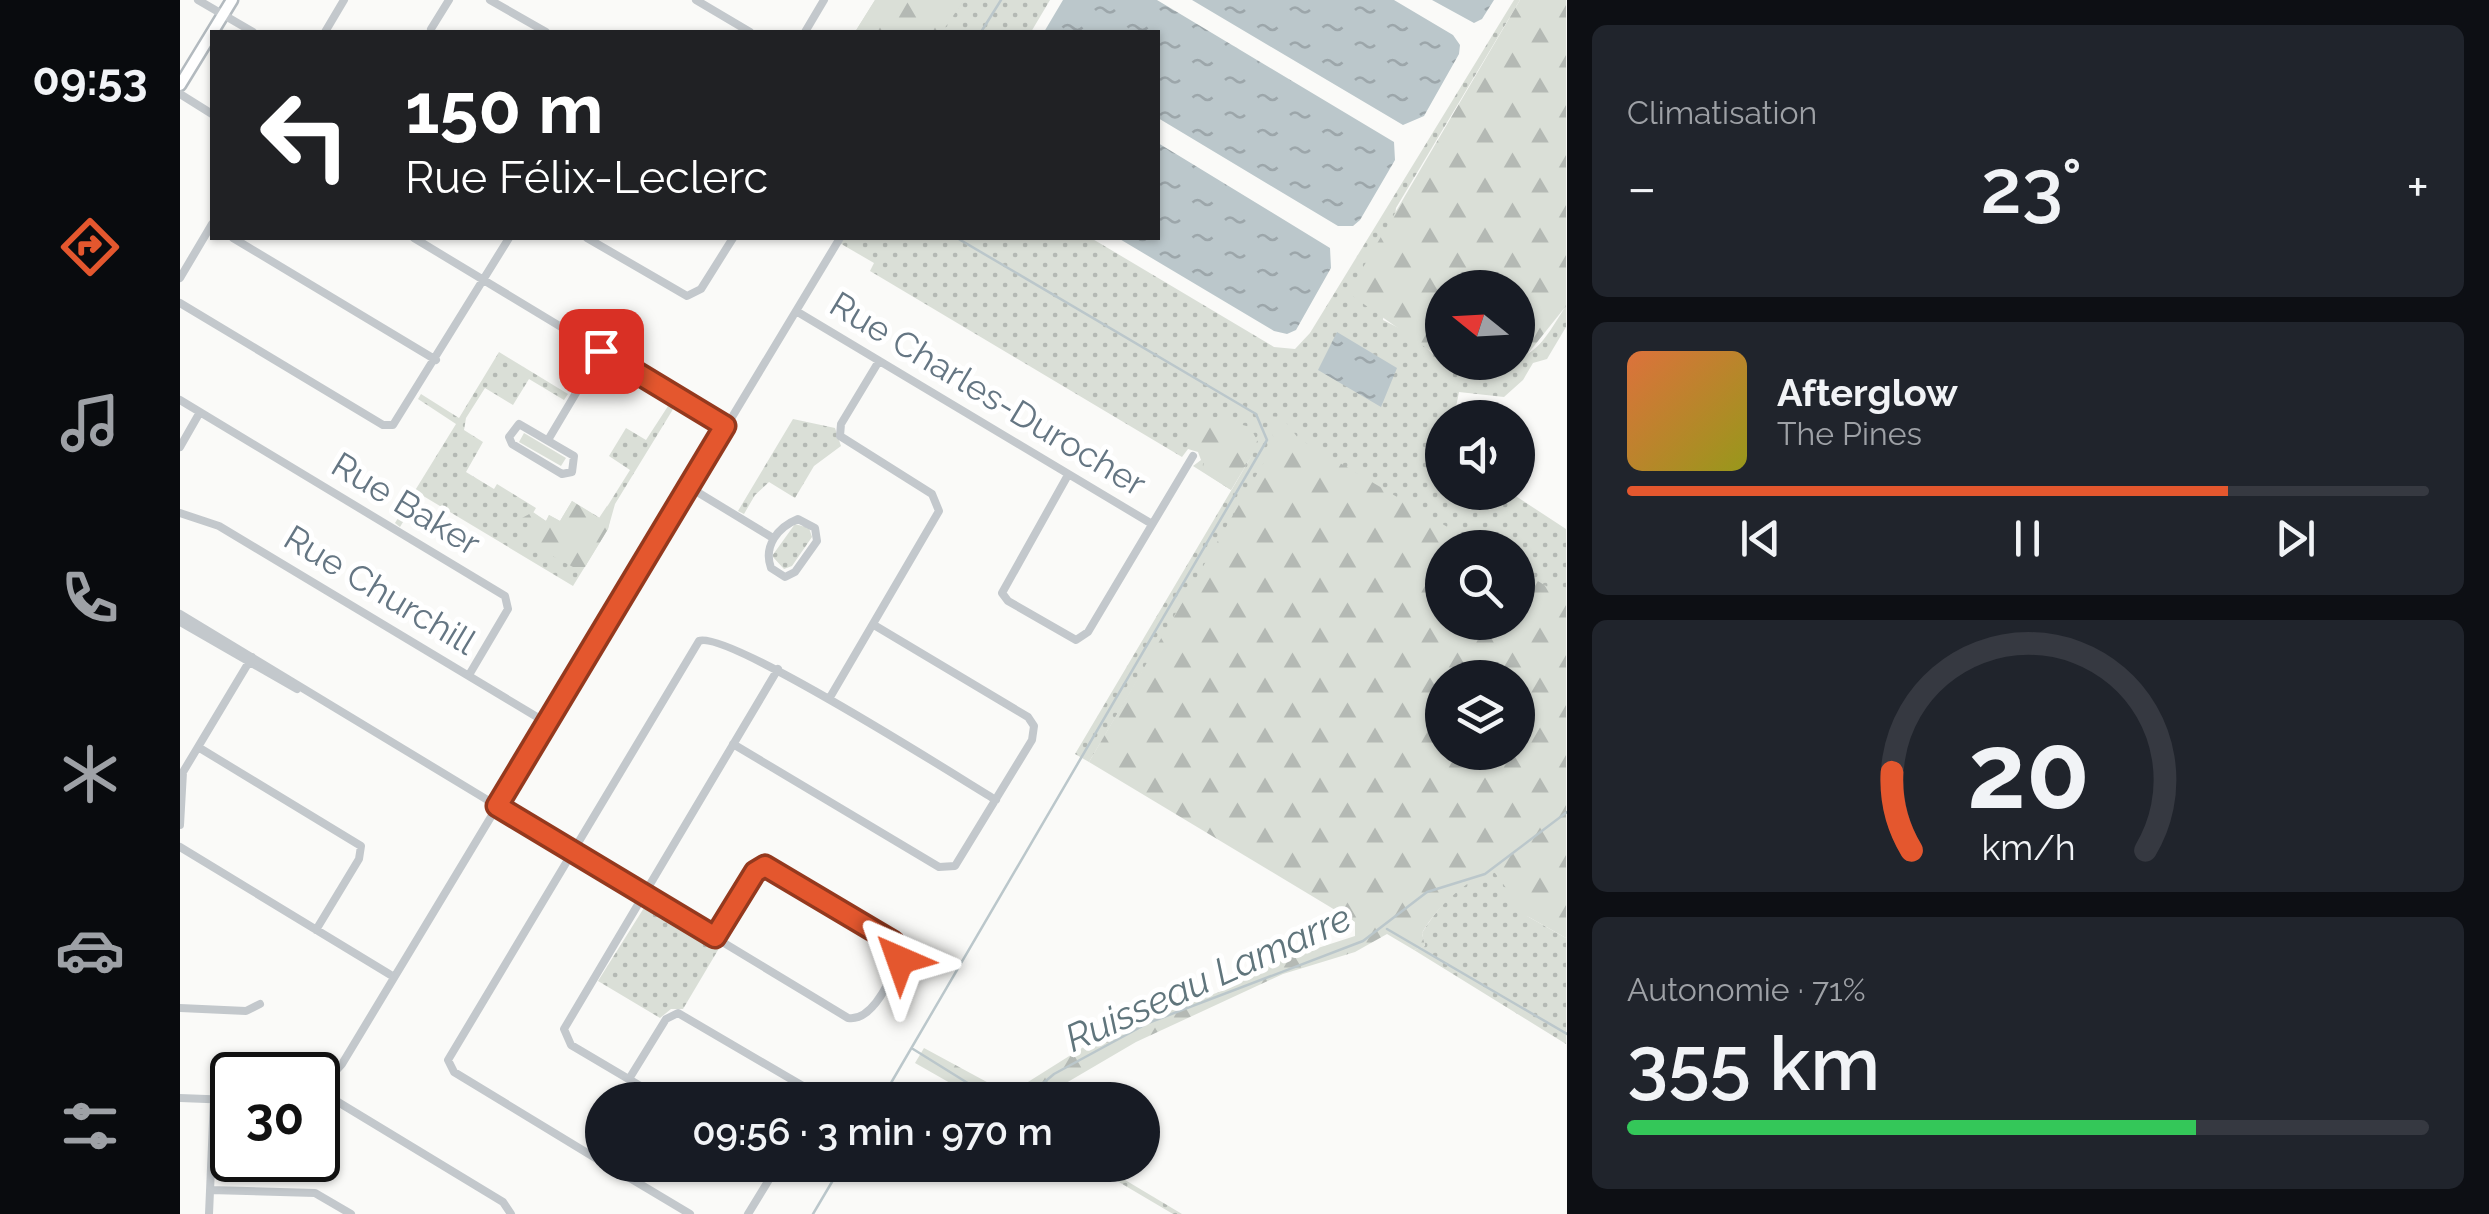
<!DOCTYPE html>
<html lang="fr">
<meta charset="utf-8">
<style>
:root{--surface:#171b24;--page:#20242c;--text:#f1f3f6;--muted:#9ea1a6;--line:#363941;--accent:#e4572e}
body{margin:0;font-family:Raleway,sans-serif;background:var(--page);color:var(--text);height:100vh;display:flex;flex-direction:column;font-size:38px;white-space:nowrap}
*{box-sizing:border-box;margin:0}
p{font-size:32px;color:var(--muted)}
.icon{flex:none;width:55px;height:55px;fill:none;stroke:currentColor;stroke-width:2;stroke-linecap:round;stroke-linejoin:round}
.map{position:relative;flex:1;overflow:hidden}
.side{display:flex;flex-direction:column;gap:25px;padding:25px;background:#0d0f14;width:922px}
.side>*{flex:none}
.top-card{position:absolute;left:30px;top:30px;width:950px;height:210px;border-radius:0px;box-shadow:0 2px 8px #0004;background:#202124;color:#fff;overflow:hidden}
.needle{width:65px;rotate:288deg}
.controls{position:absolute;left:1245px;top:270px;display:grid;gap:20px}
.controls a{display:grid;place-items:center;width:110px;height:110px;border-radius:50%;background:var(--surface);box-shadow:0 2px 8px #0004;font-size:50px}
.speed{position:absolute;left:30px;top:1052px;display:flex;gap:20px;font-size:50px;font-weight:700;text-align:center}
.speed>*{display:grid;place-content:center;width:130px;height:130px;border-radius:50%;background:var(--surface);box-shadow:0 2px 8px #0004;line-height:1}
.speed .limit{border:5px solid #111;border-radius:15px;background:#fff;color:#111}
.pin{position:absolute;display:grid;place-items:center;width:85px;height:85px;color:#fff;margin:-42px;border-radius:20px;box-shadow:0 5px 15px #0006}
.me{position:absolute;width:110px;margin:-55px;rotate:317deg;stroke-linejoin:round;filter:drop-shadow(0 0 8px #0008)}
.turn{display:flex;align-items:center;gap:35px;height:210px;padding:0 30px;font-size:45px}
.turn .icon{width:130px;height:130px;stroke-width:2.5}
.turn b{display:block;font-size:70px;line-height:85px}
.big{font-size:75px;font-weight:600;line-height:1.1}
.side .widget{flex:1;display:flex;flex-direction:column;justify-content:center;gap:15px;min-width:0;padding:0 35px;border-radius:15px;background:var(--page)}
.side .dial{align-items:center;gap:0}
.dial svg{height:260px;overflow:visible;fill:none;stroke:var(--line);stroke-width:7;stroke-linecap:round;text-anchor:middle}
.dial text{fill:var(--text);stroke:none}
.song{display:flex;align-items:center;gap:30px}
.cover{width:120px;height:120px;border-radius:15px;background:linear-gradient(135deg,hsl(20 70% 55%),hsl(60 70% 35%))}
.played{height:10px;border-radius:5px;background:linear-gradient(90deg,var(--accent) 75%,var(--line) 75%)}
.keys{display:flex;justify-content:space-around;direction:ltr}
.heat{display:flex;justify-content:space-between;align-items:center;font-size:55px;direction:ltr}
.charge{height:15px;border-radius:8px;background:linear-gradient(90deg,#34c759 71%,var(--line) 0)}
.trip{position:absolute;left:405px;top:1082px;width:575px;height:100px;border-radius:50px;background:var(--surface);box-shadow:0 2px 8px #0004;font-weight:600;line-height:100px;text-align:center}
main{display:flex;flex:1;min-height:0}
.dock{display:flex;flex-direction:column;width:180px;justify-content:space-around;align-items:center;background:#090b0e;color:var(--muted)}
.dock .icon{width:70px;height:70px}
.dock .selected{color:var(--accent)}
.dock b{font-size:45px;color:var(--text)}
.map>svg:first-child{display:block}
.grass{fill:url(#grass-dots);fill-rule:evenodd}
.forest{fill:url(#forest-firs);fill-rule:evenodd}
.water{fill:url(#water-ripples)}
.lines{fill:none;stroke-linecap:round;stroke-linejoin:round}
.stream{stroke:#bbc7cb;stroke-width:2.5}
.secondary-casing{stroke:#b3babf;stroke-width:15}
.street{stroke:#c3c8cc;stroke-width:8}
.secondary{stroke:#fff;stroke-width:10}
.route-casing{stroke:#94391e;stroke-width:25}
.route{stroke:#e4572e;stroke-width:18}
.labels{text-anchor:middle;stroke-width:10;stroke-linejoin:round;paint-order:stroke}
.street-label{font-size:35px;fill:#657683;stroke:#fff}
.water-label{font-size:38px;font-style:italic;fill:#60757c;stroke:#fff}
</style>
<main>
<nav class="dock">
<b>09:53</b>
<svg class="icon selected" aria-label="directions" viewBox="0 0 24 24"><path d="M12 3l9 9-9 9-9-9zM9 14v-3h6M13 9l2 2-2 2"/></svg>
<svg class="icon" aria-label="music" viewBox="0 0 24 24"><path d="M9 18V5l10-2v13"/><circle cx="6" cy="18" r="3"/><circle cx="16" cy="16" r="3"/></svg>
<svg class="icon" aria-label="phone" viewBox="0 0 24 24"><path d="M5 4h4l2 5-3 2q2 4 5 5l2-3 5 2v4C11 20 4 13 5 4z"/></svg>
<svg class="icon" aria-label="climate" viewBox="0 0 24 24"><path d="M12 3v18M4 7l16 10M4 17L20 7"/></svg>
<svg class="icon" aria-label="car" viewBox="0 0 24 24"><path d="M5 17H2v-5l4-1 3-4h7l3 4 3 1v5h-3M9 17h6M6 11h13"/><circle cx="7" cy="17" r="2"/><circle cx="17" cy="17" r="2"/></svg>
<svg class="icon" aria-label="filters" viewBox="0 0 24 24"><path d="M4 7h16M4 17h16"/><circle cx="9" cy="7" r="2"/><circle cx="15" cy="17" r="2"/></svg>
</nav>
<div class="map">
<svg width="1387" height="1214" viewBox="0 0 1387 1214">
<defs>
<pattern id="grass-dots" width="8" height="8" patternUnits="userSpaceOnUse" patternTransform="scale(2.5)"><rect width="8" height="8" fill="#dadfd7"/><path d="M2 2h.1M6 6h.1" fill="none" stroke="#b4b9b4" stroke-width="1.8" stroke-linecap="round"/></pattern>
<pattern id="forest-firs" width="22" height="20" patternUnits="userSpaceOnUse" patternTransform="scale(2.5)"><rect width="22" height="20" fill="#dadfd7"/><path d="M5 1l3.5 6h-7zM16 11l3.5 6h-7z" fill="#b4b9b4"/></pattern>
<pattern id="water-ripples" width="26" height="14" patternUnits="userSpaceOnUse" patternTransform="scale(2.5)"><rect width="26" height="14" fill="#bbc7cb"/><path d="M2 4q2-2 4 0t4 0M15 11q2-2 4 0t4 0" fill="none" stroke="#9ca6aa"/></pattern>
</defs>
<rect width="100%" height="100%" fill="#fafaf8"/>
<path class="grass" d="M695,0h175l-19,32h-176z
M1334,0h6l-124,208 -13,112 28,14 31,28h76v-5c22,-3 36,-34 48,-51v21l-19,32 -14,4 -10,17 -19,17 -45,-5 -5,25 -12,1v74l69,1 55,36v400l-39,-13 39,22v106l-152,-94 11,-4 -3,-13c14,-23 32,-44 56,-57l-334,-207 -55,93 -14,-8 179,-302 -23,38 -38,-24 8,-6 -3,-8 -10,-3 -6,8 -312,-186 4,-8 -43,-25h260l183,109 21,2 15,-16zM1262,548h76v74h-76zM1262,678h76v74h-76z
M319,352l69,42 -4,6 -35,-21 -16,26 -28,-17 -19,30 -2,12 19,12 -17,30 28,17 3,-5 39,24 -3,5 13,8 3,-6 11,6 12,-20 28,17 30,-48 -21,-14 17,-28 20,12 24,-37 5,3 -60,98 -7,25 -35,57 -153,-92 -20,33 -5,-4 61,-99 -38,-25 3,-5 38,24z
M613,419l42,9 6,18 -27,20 -19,32 -26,-16 -14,13 -11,19 -6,-3z
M615,524l14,4 3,9 -20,29 -8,3 -12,-13z
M467,903l74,42 -38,64h-12l-11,9 -62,-37z
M910,1165h10l82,49h-9z"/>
<path class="forest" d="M695,0h89l-22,32h-87z
M1340,0h46v306l-40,50 -8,1v-69h-76v71l-94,-66z
M1023,414l47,13 8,15 -27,48 -29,-19 4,-17 -19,-15z
M1087,416l15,1 16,21 183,109 -39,1v74h76v-53l48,29v340l-39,-22 -35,-47c-30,16 -53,35 -70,64l3,13 -11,4 -27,-16 -32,18 -72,22 -147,68 -99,58h-57l-65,-37 9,-15 85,46 100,-63 113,-40 34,-23 99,-32v-14l-266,-160 186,-319zM1262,678h76v74h-76z
M344,433l42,25 -5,8 -42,-24z
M392,501l27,17 8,-12 5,4 -4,19 -23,38h-12l-45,-24v-21l-6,-4 11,-6 13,9 3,-6 11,6z"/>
<path class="water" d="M883,0h94l237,142 1,18 -35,60 -7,6h-15l-180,-108v-86h-114z
M1012,0h202l59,35 7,10 -1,9 -35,62 -21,9z
M1252,0h62l-12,19 -8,4z
M978,143l172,105 1,20 -35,62 -9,4 -13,-3 -156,-93h40z
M1157,332l60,36 -16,39 -63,-37z"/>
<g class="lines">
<path class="stream" d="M801,32l20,-32
M1207,929l180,105
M733,1049l82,51
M701,1100l386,-660 -11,-26 -299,-176
M843,1100l31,-26 94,-51 215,-82 64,-49 58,-18 82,-62
M633,1214l29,-49"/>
<defs>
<path id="secondary" d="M0,85l52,-85"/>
</defs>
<use href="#secondary" class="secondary-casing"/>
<path class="street" d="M18,0l55,32
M310,0l56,32
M516,0l54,32
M251,29l18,-29
M145,32l19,-32
M625,32l19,-32
M0,94l32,20
M53,238l203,122
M234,238l311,188
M407,238l100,58 14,-7 32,-51
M0,278l32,-54
M0,303l203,122h10l116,-187
M616,311l356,213
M0,400l325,196 3,13 -39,66
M339,424l55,32 -2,16 -10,2 -50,-30 -3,-7z
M368,440l53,-89
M0,447l20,-35
M888,475l-66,118 6,8 68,39 12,-8 105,-176
M509,487l84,51
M0,513l39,13 328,197
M618,519l17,9 2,13 -22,31 -10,5 -14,-9c-8,-22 7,-41 27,-49z
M0,614l668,404c25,4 44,-41 52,-61l-7,-16 -128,-75 -10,6 -40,65
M0,622l117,67
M649,699l110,-188 -7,-17 -92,-58 1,-12 38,-63
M553,744l206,123 16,-1 77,-126 2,-14 -6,-9 -154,-92
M18,747l163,99 -2,13 -43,71
M0,825l3,-53 69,-115
M0,847l214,130
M0,1008l66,3 14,-7
M449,1079l37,-60 12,-6 130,76 5,11
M144,1087l14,15 165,100 8,12
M138,1090l24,-26 498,-826
M0,1098l52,2
M484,1100l-93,-55 -7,-16 214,-360
M422,1162l-148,-90 -6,-12 251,-419c27,-12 257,135 297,159
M428,1165l82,49
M30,1190l105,3 36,21
M29,1214l5,-115
M568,1214l30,-49"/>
<use href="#secondary" class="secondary"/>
</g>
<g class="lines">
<defs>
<path id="route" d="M421,351l124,75 -228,380 218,131 40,-65 10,-6 128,76 7,18"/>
</defs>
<use href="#route" class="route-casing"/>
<use href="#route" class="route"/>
</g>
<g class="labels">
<g class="street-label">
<text transform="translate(808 394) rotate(31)" y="12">Rue Charles-Durocher</text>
<text transform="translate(226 504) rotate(31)" y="12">Rue Baker</text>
<text transform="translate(200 590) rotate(31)" y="12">Rue Churchill</text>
</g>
<g class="water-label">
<text transform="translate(1028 978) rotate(-24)" y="13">Ruisseau Lamarre</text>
</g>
</g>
</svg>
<div class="controls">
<a><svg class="needle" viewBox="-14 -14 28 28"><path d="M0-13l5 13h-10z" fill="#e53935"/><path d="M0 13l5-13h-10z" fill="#9ea1a6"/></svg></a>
<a><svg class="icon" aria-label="sound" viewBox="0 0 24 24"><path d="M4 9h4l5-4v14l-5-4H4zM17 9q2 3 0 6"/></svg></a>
<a><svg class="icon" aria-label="search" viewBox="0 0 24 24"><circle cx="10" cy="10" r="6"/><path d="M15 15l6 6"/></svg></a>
<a><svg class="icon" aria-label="layers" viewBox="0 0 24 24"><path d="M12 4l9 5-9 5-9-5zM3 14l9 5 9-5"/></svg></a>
</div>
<div class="speed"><div class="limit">30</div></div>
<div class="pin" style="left:421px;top:351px;background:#d93025"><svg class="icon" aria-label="arrive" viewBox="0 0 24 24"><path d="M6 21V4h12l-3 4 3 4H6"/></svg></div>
<svg class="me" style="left:720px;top:960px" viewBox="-20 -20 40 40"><path d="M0-17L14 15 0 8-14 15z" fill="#e4572e" stroke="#fff" stroke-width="4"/></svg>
<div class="trip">09:56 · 3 min · 970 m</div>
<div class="top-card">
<div class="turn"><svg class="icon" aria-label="left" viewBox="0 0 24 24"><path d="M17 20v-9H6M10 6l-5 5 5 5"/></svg><div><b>150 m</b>Rue Félix-Leclerc</div></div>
</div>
</div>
<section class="side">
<div class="widget"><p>Climatisation</p>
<div class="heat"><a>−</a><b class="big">23°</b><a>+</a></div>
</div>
<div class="widget">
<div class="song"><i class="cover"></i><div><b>Afterglow</b><p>The Pines</p></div></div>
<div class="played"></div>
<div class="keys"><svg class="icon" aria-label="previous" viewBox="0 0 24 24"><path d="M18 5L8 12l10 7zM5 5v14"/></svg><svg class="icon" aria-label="pause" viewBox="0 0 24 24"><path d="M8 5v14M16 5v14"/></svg><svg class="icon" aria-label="next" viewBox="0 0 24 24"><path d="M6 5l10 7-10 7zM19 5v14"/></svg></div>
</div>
<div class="widget dial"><svg viewBox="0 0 100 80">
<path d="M14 69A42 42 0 1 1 86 69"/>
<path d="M14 69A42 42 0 0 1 8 45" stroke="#e4572e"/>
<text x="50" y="56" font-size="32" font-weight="700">20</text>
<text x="50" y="72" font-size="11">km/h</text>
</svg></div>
<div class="widget"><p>Autonomie · 71%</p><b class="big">355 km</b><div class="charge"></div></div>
</section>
</main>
